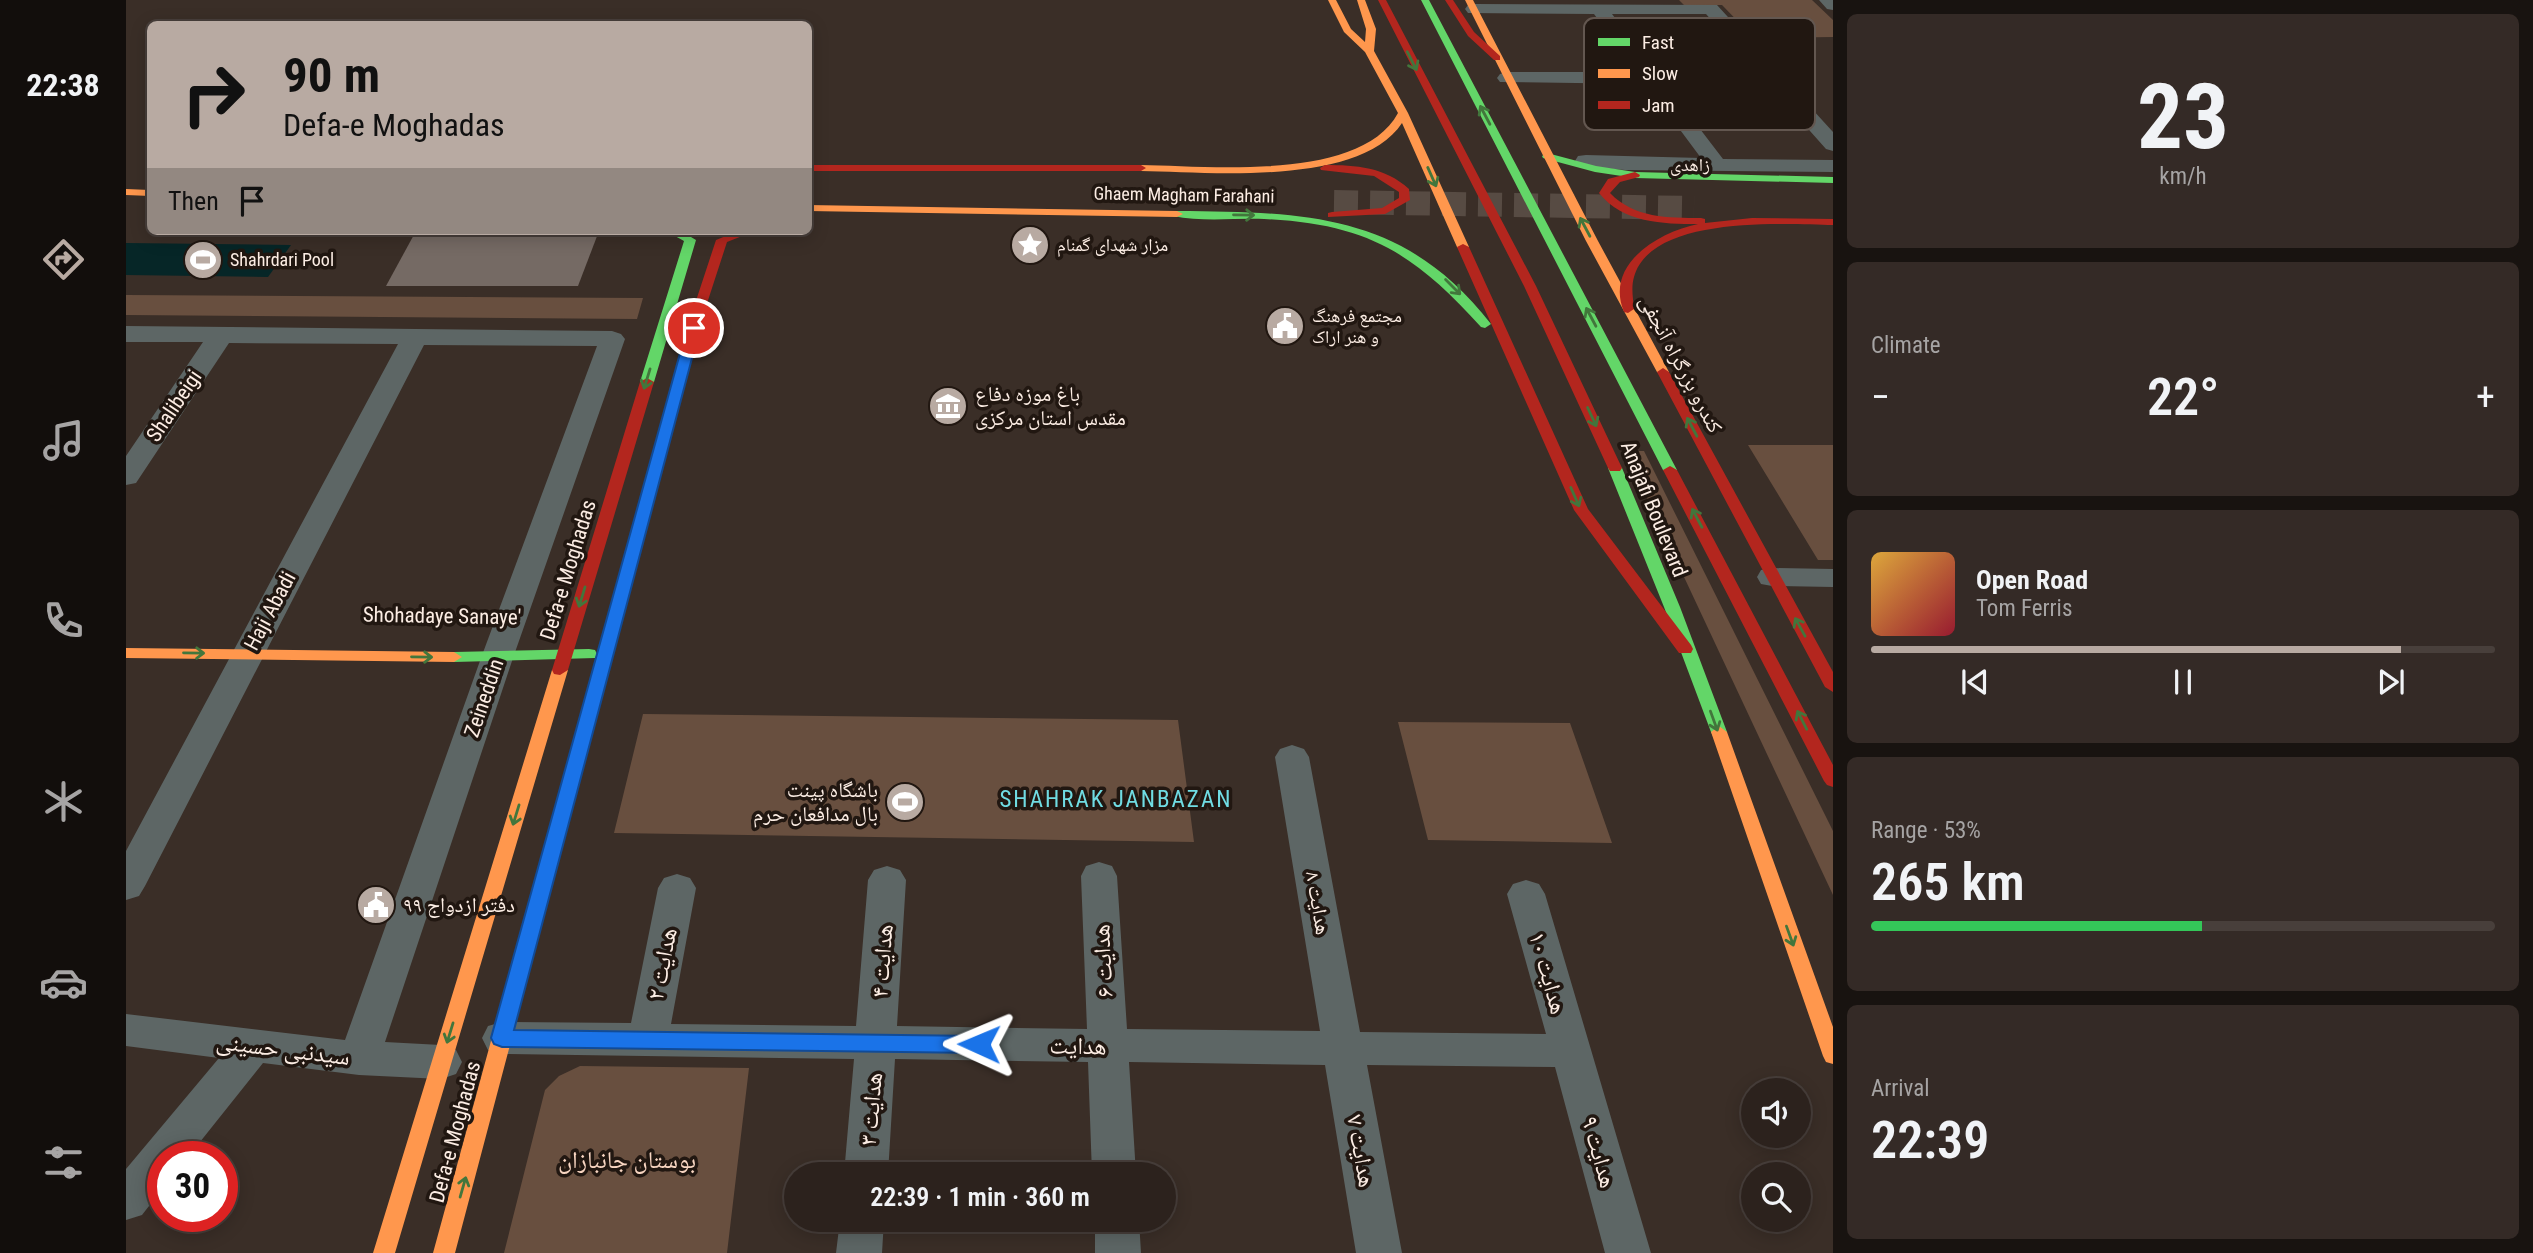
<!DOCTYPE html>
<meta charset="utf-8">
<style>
:root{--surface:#2c221d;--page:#342a26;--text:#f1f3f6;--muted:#a6a4a4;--line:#483f3b;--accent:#b8aaa2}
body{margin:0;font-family:"Roboto Condensed","Noto Naskh Arabic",sans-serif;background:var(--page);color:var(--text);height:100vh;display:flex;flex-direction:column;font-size:26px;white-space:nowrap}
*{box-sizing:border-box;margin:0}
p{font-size:23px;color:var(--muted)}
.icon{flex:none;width:38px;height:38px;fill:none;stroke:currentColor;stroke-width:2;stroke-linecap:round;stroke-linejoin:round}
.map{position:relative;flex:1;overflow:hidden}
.details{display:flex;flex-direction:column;gap:14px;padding:14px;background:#181310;width:700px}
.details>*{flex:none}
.guide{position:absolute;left:21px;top:21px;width:665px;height:214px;border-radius:10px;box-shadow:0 4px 18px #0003,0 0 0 2px var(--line);background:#b8aaa2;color:#111;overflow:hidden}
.fabs{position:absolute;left:1615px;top:1078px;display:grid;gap:14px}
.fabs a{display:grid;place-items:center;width:70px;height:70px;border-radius:50%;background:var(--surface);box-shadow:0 4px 18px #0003,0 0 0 2px var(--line);font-size:35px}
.speed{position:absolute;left:21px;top:1141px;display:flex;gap:14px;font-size:35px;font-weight:700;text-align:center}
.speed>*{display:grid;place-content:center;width:91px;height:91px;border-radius:50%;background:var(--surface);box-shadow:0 4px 18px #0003,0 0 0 2px var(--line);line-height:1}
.speed .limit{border:10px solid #d22;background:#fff;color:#111}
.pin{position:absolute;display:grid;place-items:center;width:60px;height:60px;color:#fff;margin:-30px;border:4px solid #fff;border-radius:50%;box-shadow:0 2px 7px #0007}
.me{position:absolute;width:77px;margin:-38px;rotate:271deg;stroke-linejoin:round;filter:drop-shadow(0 0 5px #0008)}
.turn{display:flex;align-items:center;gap:24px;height:147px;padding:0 21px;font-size:32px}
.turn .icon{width:91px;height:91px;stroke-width:2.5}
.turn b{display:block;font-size:49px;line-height:60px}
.then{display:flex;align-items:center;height:66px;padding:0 21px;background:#0003;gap:14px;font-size:26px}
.big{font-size:52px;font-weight:600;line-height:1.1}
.details .widget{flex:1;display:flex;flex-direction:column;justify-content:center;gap:10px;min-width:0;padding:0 24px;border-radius:10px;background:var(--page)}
.details .dial{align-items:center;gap:0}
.dial b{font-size:91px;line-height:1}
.song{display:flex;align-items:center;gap:21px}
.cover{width:84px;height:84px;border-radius:10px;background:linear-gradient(135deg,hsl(40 70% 55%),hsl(350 70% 35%))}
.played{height:7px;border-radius:4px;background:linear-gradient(90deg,var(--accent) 85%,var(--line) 85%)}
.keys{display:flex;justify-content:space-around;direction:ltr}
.heat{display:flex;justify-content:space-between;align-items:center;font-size:38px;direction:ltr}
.charge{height:10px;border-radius:5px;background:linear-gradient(90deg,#34c759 53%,var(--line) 0)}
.trip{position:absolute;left:658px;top:1162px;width:392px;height:70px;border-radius:35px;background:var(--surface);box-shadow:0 4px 18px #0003,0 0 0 2px var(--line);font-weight:600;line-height:70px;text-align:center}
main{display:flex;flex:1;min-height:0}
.menu{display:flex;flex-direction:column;width:126px;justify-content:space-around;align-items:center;background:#120e0c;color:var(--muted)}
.menu .icon{width:49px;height:49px}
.menu .on{color:var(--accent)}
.menu b{font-size:32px;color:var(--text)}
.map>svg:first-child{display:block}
.green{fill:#684f3f}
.water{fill:#062627}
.building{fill:#756a64}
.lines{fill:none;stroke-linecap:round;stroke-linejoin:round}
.secondary-tunnel{stroke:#574b43;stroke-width:24;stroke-dasharray:24 12;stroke-linecap:butt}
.street{fill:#5d6665;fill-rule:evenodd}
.fast{fill:#63d668;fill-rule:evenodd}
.slow{fill:#ff974d;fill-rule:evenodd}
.jam{fill:#b3261e;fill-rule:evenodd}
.oneway{stroke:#42763c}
.route{fill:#1a73e8;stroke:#114b97;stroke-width:2}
.labels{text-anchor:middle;stroke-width:7;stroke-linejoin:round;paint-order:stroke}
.far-street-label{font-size:18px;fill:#fcede4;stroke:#211711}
.far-poi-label{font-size:18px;fill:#fcede4;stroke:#211711;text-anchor:start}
.street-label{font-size:21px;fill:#fcede4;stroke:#211711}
.poi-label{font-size:21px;fill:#fcede4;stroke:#211711;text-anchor:start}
.neighbourhood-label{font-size:23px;letter-spacing:2px;fill:#70dce3;stroke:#211711}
.near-street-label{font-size:24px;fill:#fcede4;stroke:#211711}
.near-park-label{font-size:24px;fill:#f9d6c2;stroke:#211711}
.key{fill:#211711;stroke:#635750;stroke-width:2}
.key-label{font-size:19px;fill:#fcede4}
</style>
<main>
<nav class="menu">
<b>22:38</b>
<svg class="icon on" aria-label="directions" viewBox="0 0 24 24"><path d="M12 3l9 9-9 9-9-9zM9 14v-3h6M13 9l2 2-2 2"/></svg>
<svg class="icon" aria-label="music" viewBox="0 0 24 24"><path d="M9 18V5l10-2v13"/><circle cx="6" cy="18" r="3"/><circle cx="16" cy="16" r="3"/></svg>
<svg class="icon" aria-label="phone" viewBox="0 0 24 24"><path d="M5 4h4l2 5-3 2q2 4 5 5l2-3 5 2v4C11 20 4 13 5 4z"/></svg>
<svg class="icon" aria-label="climate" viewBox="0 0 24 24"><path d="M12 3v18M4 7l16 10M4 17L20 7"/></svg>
<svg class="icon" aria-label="car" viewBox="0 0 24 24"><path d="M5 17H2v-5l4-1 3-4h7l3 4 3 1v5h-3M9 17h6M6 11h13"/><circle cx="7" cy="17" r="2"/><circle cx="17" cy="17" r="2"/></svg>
<svg class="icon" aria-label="filters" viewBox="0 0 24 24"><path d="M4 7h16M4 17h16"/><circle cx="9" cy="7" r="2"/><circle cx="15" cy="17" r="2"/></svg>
</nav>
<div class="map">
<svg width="1707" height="1253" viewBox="0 0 1707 1253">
<rect width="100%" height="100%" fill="#3a2e27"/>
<path class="green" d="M1553,0h133l21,20v17l-79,1 -32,-33h-38z
M0,295l517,3 -6,21 -511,-4z
M1622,445h85v115h-15z
M1499,451h19l189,380v64z
M517,714l535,6 16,122 -580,-9z
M1272,722l172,1 42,120 -184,-3z
M454,1066l169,2 -22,185h-223l41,-163 14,-14z"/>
<path class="water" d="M0,243l165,2 -23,32 -142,-2z"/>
<path class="building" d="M290,231h183l-21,55h-192z"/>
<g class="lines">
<path class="secondary-tunnel" d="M1208,202l360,6"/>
<path class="street" d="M1693,0h14v10l-6,-1z
M1348,4l243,1 116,127v19l-7,-2 -120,-135h-94l111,145 110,1v12l-208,-2 -47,-4 -3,-5 3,-5 8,-1 115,3 -55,-74 -146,-2 -3,-4 3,-4 7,-2h130l-43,-58 -126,-1 -3,-4 3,-4z
M0,326l486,5 9,3 4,5 -112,319 -128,384 56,3 15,5 6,12 -6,12 -15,5 -82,-4 -96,-12 -75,94h-25v31l-21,27 -16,5v-51l93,-111 -93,-12v-32l219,26 136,-382 116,-312 -173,-1 -279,541 -6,10 -13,4v-49l272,-507 -169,-1 -93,140 -10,2v-29l77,-114h-77z
M1646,568l61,1v18l-61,-1 -11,-2 -4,-7 4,-7z
M1166,745l12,4 5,8 51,275 186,2 -39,-140 6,-10 13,-4 13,4 6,10 106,359h-46l-50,-186 -188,-2 35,188h-46l-31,-188 -196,-3 7,112h-44l-4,-112 -193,-3 -7,115h-44l10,-115 -352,-5 -14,-4 -6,-12 6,-12 14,-4 129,1 27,-135 6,-10 13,-4 13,4 6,10 -25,136 185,2 12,-146 6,-10 13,-4 13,4 6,10 -9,146 190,3 -6,-153 5,-10 13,-4 13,4 5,10 10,153 193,2 -45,-274 5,-8z
M714,1220h44l-2,33h-46z
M969,1220h44l2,33h-46z"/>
<path class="fast" d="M1295,0h8l248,470 -2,3 -5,1 -7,-4z
M1421,153l49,13 39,6 198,5v6l-198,-5 -40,-6 -52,-14 -1,-2z
M1051,211c129,1 228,2 314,113l-6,4 -4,-1c-68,-75 -114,-103 -217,-108 -30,-1 -62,3 -91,-3l-2,-2z
M540,231h15l15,9 -42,142 -7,4 -7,-4 44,-141z
M1489,464l7,4 58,139 47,125 -2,4h-12l-2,-4 -47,-125 -56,-139z
M463,649l6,1 2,4 -2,4 -141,4 -8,-5 8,-5z"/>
<path class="slow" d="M1202,0h8l15,29 14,13 1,-13 -9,-29h8l11,29 -2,22 34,62 61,134 -2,2h-8l-2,-2 -55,-124c-42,64 -193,49 -261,48l-5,-3 5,-3c68,1 220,17 257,-52l-33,-61 -21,-20z
M1339,0h8l125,241 71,131 -1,3 -5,1 -6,-4 -71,-131z
M0,189l24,1v6l-24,-1z
M682,205l369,6 6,3 -6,3 -369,-6z
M0,648l328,4 8,5 -8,5 -328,-4z
M434,665l8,5 -173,583h-22l179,-583z
M1593,726l8,6 106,295v37l-7,-2 -3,-6 -112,-324z
M438,801l6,2 3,4 -118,446h-22l122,-446 3,-4z"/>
<path class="jam" d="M1252,0h8l150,286 86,182 -2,3h-10l-2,-3 -84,-182z
M1319,0h8l21,32 26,24v4h-6l-26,-24z
M682,165h333l5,3 -5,3h-333z
M1199,165c31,0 60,2 84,24l1,11 -25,14 -57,3v-4l4,-1 50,-4 17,-10v-6l-25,-16 -53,-6 -1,-2z
M1509,172l5,3 -1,2 -19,5 -10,11c24,25 58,25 91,25l4,1v4l47,-5 81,1v6c-49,-1 -182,-10 -199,52 -3,10 -1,21 0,32l-6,4 -4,-1c-20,-48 35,-80 74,-88 -36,0 -75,-1 -99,-31l9,-14z
M612,231h17l-28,11 -28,86 -126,479 -3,4h-12l-3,-4 132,-479 29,-88z
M1337,244l6,3 119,262 103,136 2,4 -2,4h-12l-105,-143 -117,-263z
M1537,368l6,4 164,300v20l-8,-5 -168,-315z
M521,378l7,4 -86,288 -8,5 -6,-1 -2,-4 88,-288z
M1544,466l7,4 156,295v22l-6,-2 -3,-4 -161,-311z"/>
</g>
<defs><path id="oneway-shaft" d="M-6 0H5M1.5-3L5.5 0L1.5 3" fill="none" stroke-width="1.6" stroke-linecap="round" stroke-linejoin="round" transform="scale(1.75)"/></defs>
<g class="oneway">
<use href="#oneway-shaft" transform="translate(1286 61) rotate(63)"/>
<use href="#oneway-shaft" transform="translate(1359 115) rotate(-118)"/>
<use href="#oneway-shaft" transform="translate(1306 177) rotate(66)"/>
<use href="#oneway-shaft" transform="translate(1118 215) rotate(1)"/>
<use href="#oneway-shaft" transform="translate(1459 227) rotate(-118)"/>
<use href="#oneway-shaft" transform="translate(1327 287) rotate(45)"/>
<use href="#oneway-shaft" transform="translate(1465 317) rotate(-118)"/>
<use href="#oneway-shaft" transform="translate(521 379) rotate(107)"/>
<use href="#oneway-shaft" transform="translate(1466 417) rotate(65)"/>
<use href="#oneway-shaft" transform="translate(1566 427) rotate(-118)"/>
<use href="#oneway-shaft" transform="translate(1449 497) rotate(66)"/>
<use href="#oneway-shaft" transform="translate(1571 518) rotate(-118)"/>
<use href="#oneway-shaft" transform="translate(456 597) rotate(107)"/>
<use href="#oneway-shaft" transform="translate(1674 627) rotate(-119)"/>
<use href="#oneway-shaft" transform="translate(68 653) rotate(1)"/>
<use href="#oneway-shaft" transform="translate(296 657) rotate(1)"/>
<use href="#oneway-shaft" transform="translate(1676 720) rotate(-117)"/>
<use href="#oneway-shaft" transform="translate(1588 721) rotate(70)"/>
<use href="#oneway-shaft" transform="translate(390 815) rotate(107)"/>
<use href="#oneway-shaft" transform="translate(1664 936) rotate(70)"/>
<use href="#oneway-shaft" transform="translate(324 1033) rotate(107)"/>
<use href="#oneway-shaft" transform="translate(337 1187) rotate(-74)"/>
</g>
<path class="route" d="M568,324l6,4 -186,702 465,6 8,2 3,6 -3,6 -8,3 -477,-6 -8,-3 -3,-6 196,-710z"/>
<defs>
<symbol id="sight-disc" viewBox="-11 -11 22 22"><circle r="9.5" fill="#b8aaa2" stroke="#211711"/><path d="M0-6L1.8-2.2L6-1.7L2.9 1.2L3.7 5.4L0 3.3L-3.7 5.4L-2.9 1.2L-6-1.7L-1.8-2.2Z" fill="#fff"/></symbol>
<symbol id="stadium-disc" viewBox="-11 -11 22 22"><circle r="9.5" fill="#b8aaa2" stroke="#211711"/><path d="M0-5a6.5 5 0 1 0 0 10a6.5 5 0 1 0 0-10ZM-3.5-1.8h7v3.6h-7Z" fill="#fff"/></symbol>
<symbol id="civic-disc" viewBox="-11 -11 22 22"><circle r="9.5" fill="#b8aaa2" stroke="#211711"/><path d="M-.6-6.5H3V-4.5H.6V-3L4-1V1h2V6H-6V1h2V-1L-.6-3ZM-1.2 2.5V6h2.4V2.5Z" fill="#fff"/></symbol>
<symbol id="museum-disc" viewBox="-11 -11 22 22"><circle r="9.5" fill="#b8aaa2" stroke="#211711"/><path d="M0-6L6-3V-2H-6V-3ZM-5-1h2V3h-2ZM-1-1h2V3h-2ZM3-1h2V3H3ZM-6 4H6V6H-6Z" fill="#fff"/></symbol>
</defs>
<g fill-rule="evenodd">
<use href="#sight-disc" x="882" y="223" width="44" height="44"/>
<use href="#stadium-disc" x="55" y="238" width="44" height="44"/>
<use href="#civic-disc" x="1137" y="304" width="44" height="44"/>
<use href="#museum-disc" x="800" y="384" width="44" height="44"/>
<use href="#stadium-disc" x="757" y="780" width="44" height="44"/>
<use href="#civic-disc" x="228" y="883" width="44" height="44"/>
</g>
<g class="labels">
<g class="far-street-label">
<text x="1564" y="171">زاهدی</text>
<text transform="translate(1058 195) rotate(1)" y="6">Ghaem Magham Farahani</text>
</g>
<g class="far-poi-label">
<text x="931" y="251">مزار شهدای گمنام</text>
<text x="104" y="266">Shahrdari Pool</text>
<text x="1186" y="322">مجتمع فرهنگ<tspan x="1186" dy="21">و هنر اراک</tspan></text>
</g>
<g class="street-label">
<text transform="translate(1555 364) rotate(62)" y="7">کندرو بزرگراه آنجفی</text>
<text transform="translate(48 406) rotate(-56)" y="7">Shalibeigi</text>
<text transform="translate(1528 509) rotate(68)" y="7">Anajafi Boulevard</text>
<text transform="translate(442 570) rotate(-73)" y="7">Defa-e Moghadas</text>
<text transform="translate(144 611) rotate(-62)" y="7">Haji Abadi</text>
<text transform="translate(316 616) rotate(1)" y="7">Shohadaye Sanaye'</text>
<text transform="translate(358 698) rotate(-71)" y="7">Zeineddin</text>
<text transform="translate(1192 903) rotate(80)" y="7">هدایت ۸</text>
<text transform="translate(329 1132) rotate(-75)" y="7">Defa-e Moghadas</text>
</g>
<g class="poi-label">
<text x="849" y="401">باغ موزه دفاع<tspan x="849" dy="24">مقدس استان مرکزی</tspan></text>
<text x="752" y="797" text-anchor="end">باشگاه پینت<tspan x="752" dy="24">بال مدافعان حرم</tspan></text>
<text x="277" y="912">دفتر ازدواج ۹۹</text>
</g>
<g class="neighbourhood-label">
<text x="990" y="807">SHAHRAK JANBAZAN</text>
</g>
<g class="near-street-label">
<text transform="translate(756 961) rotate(-86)" y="8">هدایت ۴</text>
<text transform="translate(977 961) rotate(-93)" y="8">هدایت ۶</text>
<text transform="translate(536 964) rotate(-79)" y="8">هدایت ۲</text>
<text transform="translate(1422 973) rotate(74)" y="8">هدایت ۱۰</text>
<text transform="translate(952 1046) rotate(1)" y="8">هدایت</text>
<text transform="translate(157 1049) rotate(7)" y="8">سیدنبی حسینی</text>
<text transform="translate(745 1109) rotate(-85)" y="8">هدایت ۳</text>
<text transform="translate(1235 1151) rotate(80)" y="8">هدایت ۷</text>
<text transform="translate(1473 1152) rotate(74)" y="8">هدایت ۹</text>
</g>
<g class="near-park-label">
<text x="501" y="1168">بوستان جانبازان</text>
</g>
</g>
<rect x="1458" y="18" width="231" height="112" rx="10" class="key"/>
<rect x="1472" y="38" width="32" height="8" fill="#63d668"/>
<rect x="1472" y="69" width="32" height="9" fill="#ff974d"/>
<rect x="1472" y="101" width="32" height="8" fill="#b3261e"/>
<g class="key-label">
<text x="1516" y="49">Fast</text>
<text x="1516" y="80">Slow</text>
<text x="1516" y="112">Jam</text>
</g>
</svg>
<div class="fabs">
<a><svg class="icon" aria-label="sound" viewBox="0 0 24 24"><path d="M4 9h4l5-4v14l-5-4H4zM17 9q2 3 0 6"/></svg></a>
<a><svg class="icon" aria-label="search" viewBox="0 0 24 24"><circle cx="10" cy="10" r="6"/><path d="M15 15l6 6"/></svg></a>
</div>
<div class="speed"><div class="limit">30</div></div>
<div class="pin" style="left:568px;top:328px;background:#d93025"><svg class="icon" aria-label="arrive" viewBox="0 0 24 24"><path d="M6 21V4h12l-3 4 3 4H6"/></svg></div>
<svg class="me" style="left:853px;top:1044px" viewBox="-20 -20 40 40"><path d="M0-17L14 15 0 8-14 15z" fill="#1a73e8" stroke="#fff" stroke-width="4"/></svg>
<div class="trip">22:39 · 1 min · 360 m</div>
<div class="guide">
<div class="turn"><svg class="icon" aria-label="right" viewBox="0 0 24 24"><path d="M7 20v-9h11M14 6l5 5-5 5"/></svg><div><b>90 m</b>Defa-e Moghadas</div></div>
<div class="then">Then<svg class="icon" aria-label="arrive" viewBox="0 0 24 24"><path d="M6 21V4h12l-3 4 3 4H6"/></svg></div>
</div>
</div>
<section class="details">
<div class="widget dial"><b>23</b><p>km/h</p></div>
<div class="widget"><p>Climate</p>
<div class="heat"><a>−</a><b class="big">22°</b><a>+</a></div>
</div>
<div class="widget">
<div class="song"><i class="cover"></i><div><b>Open Road</b><p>Tom Ferris</p></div></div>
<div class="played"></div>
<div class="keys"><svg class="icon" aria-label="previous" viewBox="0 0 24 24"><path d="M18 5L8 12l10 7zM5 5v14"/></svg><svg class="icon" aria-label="pause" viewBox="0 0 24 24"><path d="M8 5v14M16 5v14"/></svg><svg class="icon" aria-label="next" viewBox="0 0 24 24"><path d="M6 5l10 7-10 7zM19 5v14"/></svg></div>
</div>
<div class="widget"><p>Range · 53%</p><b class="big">265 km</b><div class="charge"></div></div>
<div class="widget"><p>Arrival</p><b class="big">22:39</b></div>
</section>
</main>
